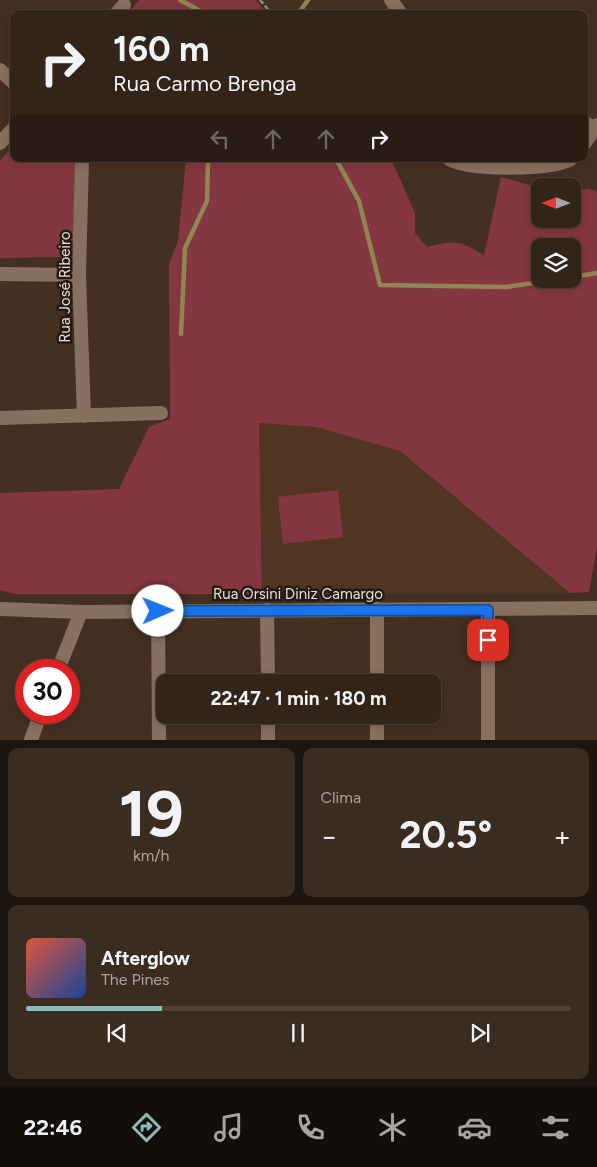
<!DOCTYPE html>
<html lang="pt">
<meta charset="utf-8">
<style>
:root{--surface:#332419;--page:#3b2c22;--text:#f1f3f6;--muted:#a9a4a2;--line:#4e4138;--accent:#8bbbb9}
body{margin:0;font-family:Figtree,sans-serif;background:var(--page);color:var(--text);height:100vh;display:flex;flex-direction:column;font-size:19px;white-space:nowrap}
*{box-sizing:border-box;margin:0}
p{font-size:16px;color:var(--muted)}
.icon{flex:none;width:28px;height:28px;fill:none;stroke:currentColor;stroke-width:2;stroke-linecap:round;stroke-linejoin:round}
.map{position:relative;height:740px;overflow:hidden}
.side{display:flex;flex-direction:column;gap:8px;padding:8px;background:#1c140e;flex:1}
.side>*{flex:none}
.banner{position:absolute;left:10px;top:10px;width:578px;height:152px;border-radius:10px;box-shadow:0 2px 8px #0003,0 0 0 1px var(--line);background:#332419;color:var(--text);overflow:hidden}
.needle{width:32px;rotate:270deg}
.fabs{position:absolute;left:531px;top:178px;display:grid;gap:10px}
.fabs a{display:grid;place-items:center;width:50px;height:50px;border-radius:10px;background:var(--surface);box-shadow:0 2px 8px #0003,0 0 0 1px var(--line);font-size:25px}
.speed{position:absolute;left:15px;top:659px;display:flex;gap:10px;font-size:25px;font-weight:700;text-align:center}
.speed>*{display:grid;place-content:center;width:65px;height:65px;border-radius:50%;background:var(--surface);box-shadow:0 2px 8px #0003,0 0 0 1px var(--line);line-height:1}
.speed .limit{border:8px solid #d22;background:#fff;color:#111}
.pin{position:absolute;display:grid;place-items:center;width:42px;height:42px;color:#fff;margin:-21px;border-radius:10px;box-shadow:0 2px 8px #0006}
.me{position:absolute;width:55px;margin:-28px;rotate:89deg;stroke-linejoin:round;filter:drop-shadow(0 0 4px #0008)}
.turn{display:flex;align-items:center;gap:18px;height:105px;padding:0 20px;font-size:22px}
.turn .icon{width:65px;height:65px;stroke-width:2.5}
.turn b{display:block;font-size:35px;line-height:42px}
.lanes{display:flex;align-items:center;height:48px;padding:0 20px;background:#0003;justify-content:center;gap:25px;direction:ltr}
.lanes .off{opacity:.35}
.big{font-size:38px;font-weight:700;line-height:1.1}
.side .tile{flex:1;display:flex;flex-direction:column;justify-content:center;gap:8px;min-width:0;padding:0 18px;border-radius:10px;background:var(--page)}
.side .dial{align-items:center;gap:0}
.dial b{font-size:65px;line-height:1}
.song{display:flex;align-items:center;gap:15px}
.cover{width:60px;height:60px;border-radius:8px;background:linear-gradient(135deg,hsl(10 70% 55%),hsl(220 70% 35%))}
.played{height:5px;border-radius:2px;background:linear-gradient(90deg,var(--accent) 25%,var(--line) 25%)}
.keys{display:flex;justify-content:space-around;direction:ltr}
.heat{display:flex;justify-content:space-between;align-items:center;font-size:28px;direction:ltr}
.side .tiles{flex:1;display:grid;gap:8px;grid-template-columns:1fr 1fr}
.tile:last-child{grid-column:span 2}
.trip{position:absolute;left:156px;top:674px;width:285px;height:50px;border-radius:10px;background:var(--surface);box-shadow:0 2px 8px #0003,0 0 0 1px var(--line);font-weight:700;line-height:50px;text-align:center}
.menu{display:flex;height:80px;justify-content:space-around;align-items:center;background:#140e0a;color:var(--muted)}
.menu .icon{width:35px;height:35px}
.menu .active{color:var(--accent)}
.menu b{font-size:22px;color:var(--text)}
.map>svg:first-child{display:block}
.built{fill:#4f3522}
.green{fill:#853741;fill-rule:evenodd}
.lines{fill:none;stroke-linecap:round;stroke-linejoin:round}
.stream{stroke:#918552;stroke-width:4.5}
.path{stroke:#9f8f82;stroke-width:2.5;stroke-dasharray:5 2.5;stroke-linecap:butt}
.minor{stroke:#87705f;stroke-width:14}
.route-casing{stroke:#114b97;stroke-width:12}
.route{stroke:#1a73e8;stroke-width:9}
.labels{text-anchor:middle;stroke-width:5;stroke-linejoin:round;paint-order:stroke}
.street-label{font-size:15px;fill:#eaddd3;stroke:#241a14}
</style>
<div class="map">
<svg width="597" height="740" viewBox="0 0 597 740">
<rect width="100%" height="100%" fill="#443021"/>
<path class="built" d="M259,423l57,4 84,24 170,142 -308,1z"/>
<path class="green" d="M139,0h117l11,14h-140z
M14,145v14h61l-1,91 -2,5 -6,2 -66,1v-97z
M186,159h205l24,54v20l12,14c29,-7 32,-7 57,8l17,-78 39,11v31h32l1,-29 16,-1 8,3v354l-8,46 -19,1 -170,-142 -84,-24 -57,-4 3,171h-248l-14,-4v-97l119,-4 30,-62 21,-8 -1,-155 9,-23zM572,246v33h-32v-33z
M338,490l5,47 -60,7 -5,-47z"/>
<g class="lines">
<path class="stream" d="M180,0l26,14
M298,14l10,-14
M336,159l23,42 21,84 127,2 52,-8
M572,277l25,-4
M181,334l4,-86 22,-47 1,-42"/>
<path class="path" d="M260,0l12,14"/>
<path class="minor" d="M391,0l10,14
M116,14l8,-9
M0,70l14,13
M584,122l13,8
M0,143l14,-15
M584,144l13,-19
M82,159l-3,116 5,141
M449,159c21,12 102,11 122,0
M0,274l79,1
M0,418l161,-5
M0,609l81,3 516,-4
M377,609v73
M488,609v131
M267,610l1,72
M158,611l1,129
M58,670l23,-58
M268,715v25
M377,715v25
M31,740l10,-28"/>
</g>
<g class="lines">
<defs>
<path id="route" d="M158,611l330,-1v30"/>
</defs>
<use href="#route" class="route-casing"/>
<use href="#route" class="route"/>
</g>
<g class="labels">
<g class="street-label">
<text transform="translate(65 287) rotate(-90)" y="5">Rua José Ribeiro</text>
<text x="298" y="599">Rua Orsini Diniz Camargo</text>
</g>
</g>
</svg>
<div class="fabs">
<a><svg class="needle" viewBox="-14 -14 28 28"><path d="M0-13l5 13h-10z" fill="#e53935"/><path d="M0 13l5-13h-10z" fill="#a9a4a2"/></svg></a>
<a><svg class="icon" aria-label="layers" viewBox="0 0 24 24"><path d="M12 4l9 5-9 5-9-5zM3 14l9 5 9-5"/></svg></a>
</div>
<div class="speed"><div class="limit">30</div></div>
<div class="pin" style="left:488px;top:640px;background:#d93025"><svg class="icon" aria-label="arrive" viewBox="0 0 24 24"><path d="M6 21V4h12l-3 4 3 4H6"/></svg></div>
<svg class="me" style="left:158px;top:611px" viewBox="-20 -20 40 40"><circle r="19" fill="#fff"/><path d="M0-13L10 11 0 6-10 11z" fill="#1a73e8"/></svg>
<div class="trip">22:47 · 1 min · 180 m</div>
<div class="banner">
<div class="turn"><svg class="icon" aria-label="right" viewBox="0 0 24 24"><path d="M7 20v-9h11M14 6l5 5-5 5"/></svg><div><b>160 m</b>Rua Carmo Brenga</div></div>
<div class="lanes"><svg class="icon off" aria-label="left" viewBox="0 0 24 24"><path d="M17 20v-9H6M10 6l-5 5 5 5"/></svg><svg class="icon off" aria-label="ahead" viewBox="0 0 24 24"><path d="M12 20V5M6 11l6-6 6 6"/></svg><svg class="icon off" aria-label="ahead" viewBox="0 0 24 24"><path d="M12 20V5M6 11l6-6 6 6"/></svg><svg class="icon" aria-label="right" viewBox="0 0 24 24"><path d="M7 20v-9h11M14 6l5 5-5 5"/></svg></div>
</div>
</div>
<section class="side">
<div class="tiles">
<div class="tile dial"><b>19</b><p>km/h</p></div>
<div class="tile"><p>Clima</p>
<div class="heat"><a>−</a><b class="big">20.5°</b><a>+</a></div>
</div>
<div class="tile">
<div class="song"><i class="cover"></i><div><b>Afterglow</b><p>The Pines</p></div></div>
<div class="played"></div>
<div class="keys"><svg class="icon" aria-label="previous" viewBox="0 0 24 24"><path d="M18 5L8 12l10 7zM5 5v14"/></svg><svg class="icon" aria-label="pause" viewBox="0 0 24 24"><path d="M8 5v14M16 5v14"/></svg><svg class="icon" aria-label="next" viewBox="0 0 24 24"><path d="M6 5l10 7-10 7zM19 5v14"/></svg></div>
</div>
</div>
</section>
<nav class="menu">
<b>22:46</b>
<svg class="icon active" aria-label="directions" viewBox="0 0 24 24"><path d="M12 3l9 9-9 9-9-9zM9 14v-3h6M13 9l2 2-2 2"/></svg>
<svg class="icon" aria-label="music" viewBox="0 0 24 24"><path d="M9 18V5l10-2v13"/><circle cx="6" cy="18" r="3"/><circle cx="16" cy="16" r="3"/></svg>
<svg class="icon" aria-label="phone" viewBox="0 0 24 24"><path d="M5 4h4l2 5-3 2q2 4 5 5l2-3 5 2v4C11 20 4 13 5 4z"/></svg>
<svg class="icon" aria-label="climate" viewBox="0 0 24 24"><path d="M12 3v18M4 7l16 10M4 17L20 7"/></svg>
<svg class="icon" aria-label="car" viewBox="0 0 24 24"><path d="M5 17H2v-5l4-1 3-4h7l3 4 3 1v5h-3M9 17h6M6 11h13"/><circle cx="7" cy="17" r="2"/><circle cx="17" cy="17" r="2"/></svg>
<svg class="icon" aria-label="filters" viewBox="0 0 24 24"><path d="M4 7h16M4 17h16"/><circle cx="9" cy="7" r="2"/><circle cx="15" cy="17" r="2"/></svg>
</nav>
